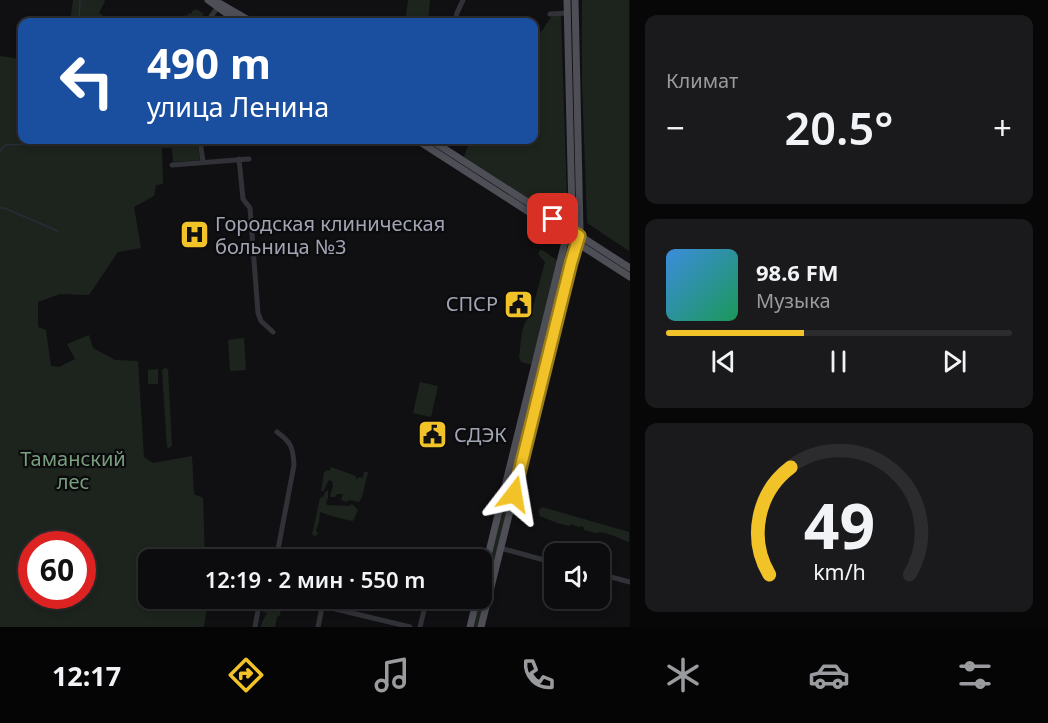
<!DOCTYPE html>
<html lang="ru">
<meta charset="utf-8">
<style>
:root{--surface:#0c0c0e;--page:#1a1a1c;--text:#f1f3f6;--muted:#9a9b9e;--line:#2c2c2e;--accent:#f2c328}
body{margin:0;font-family:"Noto Sans",sans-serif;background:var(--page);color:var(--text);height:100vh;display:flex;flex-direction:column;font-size:22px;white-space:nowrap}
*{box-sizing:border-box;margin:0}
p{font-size:20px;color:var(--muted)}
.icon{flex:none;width:33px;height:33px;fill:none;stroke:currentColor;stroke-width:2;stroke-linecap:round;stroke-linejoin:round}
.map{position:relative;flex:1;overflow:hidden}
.panel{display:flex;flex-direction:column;gap:15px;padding:15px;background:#070708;width:418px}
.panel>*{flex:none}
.guide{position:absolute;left:18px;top:18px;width:520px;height:126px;border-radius:12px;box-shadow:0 3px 9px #0003,0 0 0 2px var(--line);background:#1a4fa0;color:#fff;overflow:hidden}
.tools{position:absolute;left:544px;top:543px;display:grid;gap:12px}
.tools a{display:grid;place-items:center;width:66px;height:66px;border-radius:12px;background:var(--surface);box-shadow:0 3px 9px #0003,0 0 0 2px var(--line);font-size:30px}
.speed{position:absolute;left:18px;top:531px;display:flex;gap:12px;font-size:30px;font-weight:700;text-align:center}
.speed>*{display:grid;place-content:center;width:78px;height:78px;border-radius:50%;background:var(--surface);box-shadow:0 3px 9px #0003,0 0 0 2px var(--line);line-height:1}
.speed .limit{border:9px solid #d22;background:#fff;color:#111}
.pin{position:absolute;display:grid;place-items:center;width:51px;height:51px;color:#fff;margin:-26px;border-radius:12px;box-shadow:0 3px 9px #0006}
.me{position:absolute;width:66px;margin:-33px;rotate:14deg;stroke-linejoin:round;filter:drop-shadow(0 0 4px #0008)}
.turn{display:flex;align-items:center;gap:21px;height:126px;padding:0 30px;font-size:27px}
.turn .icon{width:78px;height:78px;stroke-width:2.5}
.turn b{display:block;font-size:42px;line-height:51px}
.big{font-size:45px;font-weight:600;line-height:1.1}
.panel .card{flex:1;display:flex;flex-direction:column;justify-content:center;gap:9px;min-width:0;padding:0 21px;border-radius:12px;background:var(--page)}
.panel .dial{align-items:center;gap:0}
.dial svg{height:156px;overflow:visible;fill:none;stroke:var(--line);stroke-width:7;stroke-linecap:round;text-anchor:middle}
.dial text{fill:var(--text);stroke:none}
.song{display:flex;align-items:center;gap:18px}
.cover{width:72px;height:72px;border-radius:9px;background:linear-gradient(135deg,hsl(210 70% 55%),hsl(150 70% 35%))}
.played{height:6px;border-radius:3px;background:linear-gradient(90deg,var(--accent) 40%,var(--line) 40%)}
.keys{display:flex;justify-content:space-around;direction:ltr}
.heat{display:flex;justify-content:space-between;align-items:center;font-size:33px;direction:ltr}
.trip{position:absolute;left:138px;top:549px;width:354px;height:60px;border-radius:12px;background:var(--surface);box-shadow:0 3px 9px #0003,0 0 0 2px var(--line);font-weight:600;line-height:60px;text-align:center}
.tabs{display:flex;height:96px;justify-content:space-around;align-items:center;background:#050506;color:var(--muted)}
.tabs .icon{width:42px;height:42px}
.tabs .selected{color:var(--accent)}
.tabs b{font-size:27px;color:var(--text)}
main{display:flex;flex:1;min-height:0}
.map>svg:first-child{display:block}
.green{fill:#1d241e;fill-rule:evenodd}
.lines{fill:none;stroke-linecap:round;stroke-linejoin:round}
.stream{stroke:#272d35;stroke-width:1.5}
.minor{stroke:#313237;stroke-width:5}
.major{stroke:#4d4e56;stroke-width:7}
.route-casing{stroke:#9d7f1a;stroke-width:15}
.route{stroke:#f2c328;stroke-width:10}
.labels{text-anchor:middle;stroke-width:4.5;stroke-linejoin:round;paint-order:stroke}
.poi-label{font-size:20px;fill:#a1a5b3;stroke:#0b0b0d;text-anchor:start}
.park-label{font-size:20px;fill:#789e7e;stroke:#0b0b0d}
</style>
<main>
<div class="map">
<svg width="630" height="627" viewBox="0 0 630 627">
<rect width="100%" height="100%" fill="#101012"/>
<path class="green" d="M73,0h31l1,1 -6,12 14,9h-43z
M408,0h22l-2,22h-23z
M582,0h47v251l-42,-28 -5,-142z
M196,9l8,5 -5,8h-18l4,-7 2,1 2,-3 2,1 2,-4 2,1z
M552,16h9l6,183c-2,8 -2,16 -11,19l-92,-61 6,-17h64v-98z
M0,56l14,2 8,3v79h153l1,6 22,-1 2,15 -27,2 -1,-14h-10l1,36 -7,1 -2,11 -20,11 7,41 -23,4 -29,43 -29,-1 -22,8v25l8,3 5,36 8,1 16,-8 -8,-15 22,-9 4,13 22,12 23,1 6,96 9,6 39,-7 2,38 9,4 2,61 -57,1v38l60,1 -4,28h-204zM32,544h50v52h-50z
M568,249l2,1 1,2 -93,375h-6l7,-28 3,-1v-8l84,-340z
M540,250l4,1 14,10 -25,104 -12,-3 -2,-5 3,-25 3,-9 6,-9 14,-52 -7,-8z
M244,338l2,32 -16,1 -2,-31z
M165,368l3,1 4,77 -3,2 -2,-1 -5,-77z
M158,369v15h-10v-14z
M420,382l18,4 -7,31 -18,-4z
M331,467l25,9v4l3,-3 4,1 1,-6h4l-6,25 -3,5 -10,-2 -2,2 -6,-2 2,-6h-6l-2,3h-4l-1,-1 3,-11 -1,-4 -3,-1 -5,10 -3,2 3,-20 4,-2 2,1z
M328,490v8l-2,4 1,3 22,1 3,-2 6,6 -5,11c-12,-2 -22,-5 -33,-9l-1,10 -3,8 2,3 -2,3 -4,-1 8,-37 3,-1 2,-5z
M542,507l87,25v9l-1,1c-10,-4 -24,-12 -33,-9l-11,-3 -1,-4c-4,1 -7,1 -11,-2l-2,2 -13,-3 -17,-7 -2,-5z
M267,599h15l-2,16 -3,2 -2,10h-14l1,-5 5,-9 -4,-1 1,-9z"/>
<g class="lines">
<path class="stream" d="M79,22l1,-22
M0,151l5,-6 54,-2 6,-3
M0,208h4l54,23"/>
<path class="minor" d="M550,14l18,-1
M207,22l13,-18
M455,22l2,-9 6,-13
M200,140l3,22
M239,159l4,40 7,9 8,105 3,8 12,11
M172,165l77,-6
M500,548l55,15
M276,560l18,-95c-1,-18 -3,-23 -17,-33
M600,574l30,8
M323,606l87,21
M255,627l4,-22 3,-7
M318,627l6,-29
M420,627l7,-29"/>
<path class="major" d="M208,0l30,22
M214,0l38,22
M417,140l213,137
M431,140l199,128
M482,580l90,-367 -5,-213
M470,627l7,-29
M481,627l99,-396 -5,-231"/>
</g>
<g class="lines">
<defs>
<path id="route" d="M514,494l57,-231 8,-27 -26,-17"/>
</defs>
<use href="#route" class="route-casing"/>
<use href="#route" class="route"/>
</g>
<defs>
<symbol id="hospital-square" viewBox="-11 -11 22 22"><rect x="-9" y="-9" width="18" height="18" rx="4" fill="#f2c328" stroke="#0b0b0d"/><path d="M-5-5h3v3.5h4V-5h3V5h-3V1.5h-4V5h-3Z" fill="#111"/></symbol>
<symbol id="civic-square" viewBox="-11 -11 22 22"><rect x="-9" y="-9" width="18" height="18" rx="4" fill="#f2c328" stroke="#0b0b0d"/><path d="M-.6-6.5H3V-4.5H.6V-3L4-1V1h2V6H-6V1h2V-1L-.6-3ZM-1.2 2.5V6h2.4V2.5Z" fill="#111"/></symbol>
</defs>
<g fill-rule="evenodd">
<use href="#hospital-square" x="178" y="218" width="33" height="33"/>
<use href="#civic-square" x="502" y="288" width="33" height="33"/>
<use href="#civic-square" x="416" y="418" width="33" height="33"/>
</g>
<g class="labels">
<g class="poi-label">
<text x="215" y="231">Городская клиническая<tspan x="215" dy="23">больница №3</tspan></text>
<text x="498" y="311" text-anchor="end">СПСР</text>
<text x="454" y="442">СДЭК</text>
</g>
<g class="park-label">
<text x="73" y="466">Таманский<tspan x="73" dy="23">лес</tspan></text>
</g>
</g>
</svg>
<div class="tools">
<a><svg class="icon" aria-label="sound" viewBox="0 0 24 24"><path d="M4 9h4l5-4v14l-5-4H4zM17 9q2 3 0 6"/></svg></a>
</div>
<div class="speed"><div class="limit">60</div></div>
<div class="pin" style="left:553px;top:219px;background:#d93025"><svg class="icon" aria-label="arrive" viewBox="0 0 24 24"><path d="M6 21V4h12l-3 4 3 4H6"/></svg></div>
<svg class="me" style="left:514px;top:494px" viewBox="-20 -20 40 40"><path d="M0-17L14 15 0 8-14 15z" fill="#f2c328" stroke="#fff" stroke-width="4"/></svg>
<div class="trip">12:19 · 2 мин · 550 m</div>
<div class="guide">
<div class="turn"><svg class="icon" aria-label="left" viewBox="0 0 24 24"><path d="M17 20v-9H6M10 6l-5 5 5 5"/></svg><div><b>490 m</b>улица Ленина</div></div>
</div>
</div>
<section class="panel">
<div class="card"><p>Климат</p>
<div class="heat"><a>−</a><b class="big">20.5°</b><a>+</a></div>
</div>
<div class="card">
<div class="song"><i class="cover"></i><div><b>98.6 FM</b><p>Музыка</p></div></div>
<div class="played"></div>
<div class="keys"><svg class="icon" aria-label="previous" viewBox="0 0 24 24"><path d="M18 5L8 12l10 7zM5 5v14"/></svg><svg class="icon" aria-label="pause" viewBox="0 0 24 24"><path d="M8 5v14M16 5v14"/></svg><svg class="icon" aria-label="next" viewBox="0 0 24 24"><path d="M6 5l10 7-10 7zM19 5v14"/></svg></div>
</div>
<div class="card dial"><svg viewBox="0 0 100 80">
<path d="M14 69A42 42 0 1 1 86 69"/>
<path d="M14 69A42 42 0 0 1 25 14" stroke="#f2c328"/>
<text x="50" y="56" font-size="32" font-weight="700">49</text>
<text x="50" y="72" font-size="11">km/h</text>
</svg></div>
</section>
</main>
<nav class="tabs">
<b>12:17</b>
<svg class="icon selected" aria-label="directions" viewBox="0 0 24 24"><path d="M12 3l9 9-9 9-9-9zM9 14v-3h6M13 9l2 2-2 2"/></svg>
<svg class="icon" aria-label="music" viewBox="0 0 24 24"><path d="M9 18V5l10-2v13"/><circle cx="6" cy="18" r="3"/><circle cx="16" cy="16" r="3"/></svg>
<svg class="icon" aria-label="phone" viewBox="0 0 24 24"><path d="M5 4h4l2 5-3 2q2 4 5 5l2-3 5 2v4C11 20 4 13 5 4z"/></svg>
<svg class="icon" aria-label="climate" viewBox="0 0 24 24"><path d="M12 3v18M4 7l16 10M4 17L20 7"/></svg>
<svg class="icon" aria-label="car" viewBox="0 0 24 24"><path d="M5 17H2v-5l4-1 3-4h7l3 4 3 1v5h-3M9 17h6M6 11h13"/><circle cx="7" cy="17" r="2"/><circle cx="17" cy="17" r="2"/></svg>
<svg class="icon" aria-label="filters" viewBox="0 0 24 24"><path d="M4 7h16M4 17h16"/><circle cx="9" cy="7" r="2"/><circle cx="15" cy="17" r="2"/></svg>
</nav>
